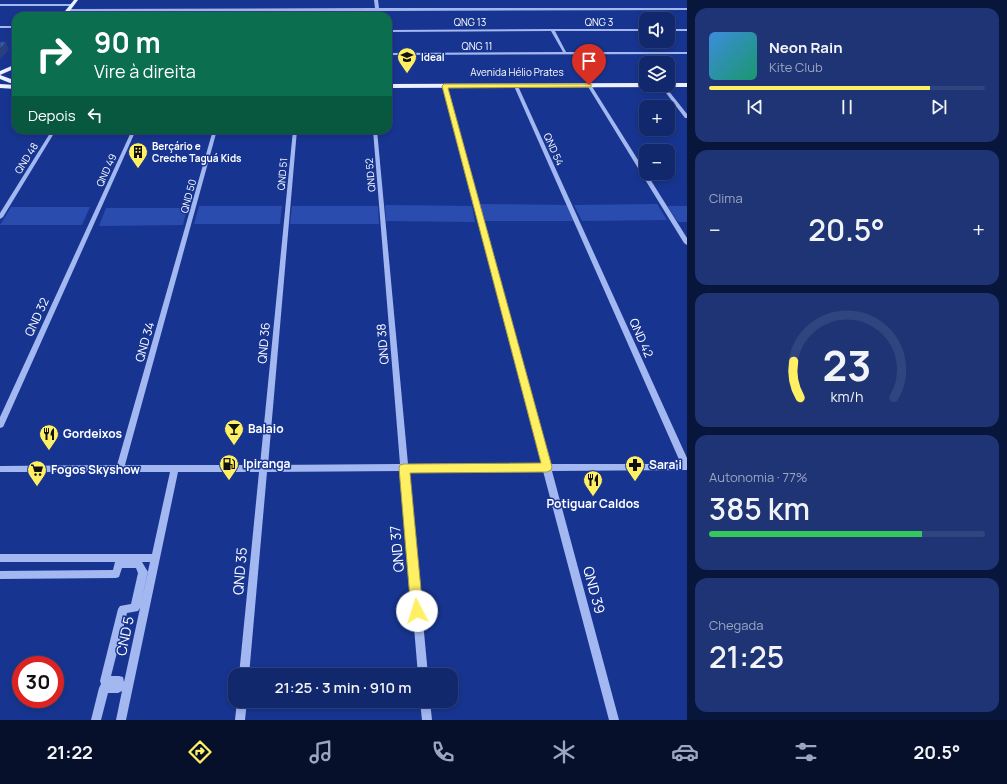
<!DOCTYPE html>
<html lang="pt">
<meta charset="utf-8">
<style>
:root{--surface:#11286c;--page:#1e3474;--text:#f1f3f6;--muted:#9ca6c2;--line:#30447f;--accent:#ffef62}
body{margin:0;font-family:Manrope,sans-serif;background:var(--page);color:var(--text);height:100vh;display:flex;flex-direction:column;font-size:15px;white-space:nowrap}
*{box-sizing:border-box;margin:0}
p{font-size:13px;color:var(--muted)}
.icon{flex:none;width:22px;height:22px;fill:none;stroke:currentColor;stroke-width:2;stroke-linecap:round;stroke-linejoin:round}
.map{position:relative;flex:1;overflow:hidden}
.side{display:flex;flex-direction:column;gap:8px;padding:8px;background:#09163b;width:320px}
.side>*{flex:none}
.banner{position:absolute;left:12px;top:12px;width:380px;height:122px;border-radius:12px;box-shadow:0 2px 6px #0003,0 0 0 1px var(--line);background:#0b6e4f;color:#fff;overflow:hidden}
.fabs{position:absolute;left:639px;top:12px;display:grid;gap:8px}
.fabs a{display:grid;place-items:center;width:36px;height:36px;border-radius:8px;background:var(--surface);box-shadow:0 2px 6px #0003,0 0 0 1px var(--line);font-size:20px}
.speed{position:absolute;left:12px;top:656px;display:flex;gap:8px;font-size:20px;font-weight:700;text-align:center}
.speed>*{display:grid;place-content:center;width:52px;height:52px;border-radius:50%;background:var(--surface);box-shadow:0 2px 6px #0003,0 0 0 1px var(--line);line-height:1}
.speed .limit{border:6px solid #d22;background:#fff;color:#111}
.pin{position:absolute;display:grid;place-items:center;width:34px;height:34px;color:#fff;margin:-41px -17px;border-radius:50% 50% 50% 0;rotate:-45deg;box-shadow:0 0 4px #0007}
.pin .icon{rotate:45deg}
.me{position:absolute;width:44px;margin:-22px;rotate:355deg;stroke-linejoin:round;filter:drop-shadow(0 0 3px #0008)}
.turn{display:flex;align-items:center;gap:14px;height:84px;padding:0 16px;font-size:18px}
.turn .icon{width:52px;height:52px;stroke-width:2.5}
.turn b{display:block;font-size:28px;line-height:34px}
.then{display:flex;align-items:center;height:38px;padding:0 16px;background:#0003;gap:8px;font-size:15px}
.big{font-size:30px;font-weight:600;line-height:1.1}
.side .tile{flex:1;display:flex;flex-direction:column;justify-content:center;gap:6px;min-width:0;padding:0 14px;border-radius:12px;background:var(--page)}
.side .dial{align-items:center;gap:0}
.dial svg{height:104px;overflow:visible;fill:none;stroke:var(--line);stroke-width:7;stroke-linecap:round;text-anchor:middle}
.dial text{fill:var(--text);stroke:none}
.song{display:flex;align-items:center;gap:12px}
.cover{width:48px;height:48px;border-radius:6px;background:linear-gradient(135deg,hsl(210 70% 55%),hsl(160 70% 35%))}
.played{height:4px;border-radius:2px;background:linear-gradient(90deg,var(--accent) 80%,var(--line) 80%)}
.keys{display:flex;justify-content:space-around;direction:ltr}
.heat{display:flex;justify-content:space-between;align-items:center;font-size:22px;direction:ltr}
.charge{height:6px;border-radius:3px;background:linear-gradient(90deg,#34c759 77%,var(--line) 0)}
.trip{position:absolute;left:228px;top:668px;width:230px;height:40px;border-radius:12px;background:var(--surface);box-shadow:0 2px 6px #0003,0 0 0 1px var(--line);font-weight:600;line-height:40px;text-align:center}
.tab-bar{display:flex;height:64px;justify-content:space-around;align-items:center;background:#07102b;color:var(--muted)}
.tab-bar .icon{width:28px;height:28px}
.tab-bar .active{color:var(--accent)}
.tab-bar b{font-size:18px;color:var(--text)}
main{display:flex;flex:1;min-height:0}
.map>svg:first-child{display:block}
.green{fill:#294cae}
.lines{fill:none;stroke-linecap:round;stroke-linejoin:round}
.minor{fill:#a3b8f0;fill-rule:evenodd}
.major{fill:#ecf0ff;fill-rule:evenodd}
.shaded-wall{fill:#29407f}
.building{fill:#3b5bb6;stroke:#29407f}
.route{fill:#ffef62;stroke:#a69b40}
.labels{text-anchor:middle;stroke-width:3;stroke-linejoin:round;paint-order:stroke}
.far-street-label{font-size:10px;fill:#fff;stroke:#173590}
.far-poi-label{font-size:10px;font-weight:bold;fill:#fff;stroke:#173590;text-anchor:start}
.street-label{font-size:12px;fill:#fff;stroke:#173590}
.poi-label{font-size:12px;font-weight:bold;fill:#fff;stroke:#173590;text-anchor:start}
.near-street-label{font-size:14px;fill:#fff;stroke:#173590}
</style>
<main>
<div class="map">
<svg width="687" height="720" viewBox="0 0 687 720">
<rect width="100%" height="100%" fill="#173590"/>
<path class="green" d="M480,204l87,1 7,16h-89z
M657,204l10,16 -85,1 -8,-16z
M385,205l87,1 3,16 -89,-1z
M199,206h83l-2,18h-86z
M292,206h86l1,18h-89z
M667,206h20v16h-9z
M11,207h79l-8,18h-82z
M106,208h81l-4,17 -84,1z"/>
<g class="lines">
<path class="minor" d="M374,0h4l1,8h308v2l-308,1 1,5h-4v-5h-308l-2,-1 2,-1 307,-1z
M0,4h72l2,1 -2,1h-72z
M0,26h16v2h-16z
M551,29h95v2h-91l11,21h121v2l-299,1v-2l175,-1 -12,-21 -163,1v-2z
M668,29h19v2h-19z
M588,84l3,1 96,153v7l-3,-2 -97,-158z
M444,85l3,1 103,378h131l-167,-378 2,-1 2,1 169,372v12l-135,1 67,249h-10l-66,-249h-134l19,204h-10l-17,-204 -134,1 -18,203h-10l20,-203h-81l-52,248h-10l6,-29 -4,2h-10l-7,27h-10l8,-32 2,-4 -1,-3 18,-72 2,-3 11,-2 7,-31 -2,-5h-14l-3,9 -3,1 -116,1v-8l113,-1 2,-8h-115v-8h152l18,-82h-170v-6l117,-1 96,-335h4l-92,335h135l33,-335h4l-29,335 132,-1 -27,-334h4l31,334h134zM142,562h8l-26,120 -1,-5 -4,-1h-8l16,-63 11,-2 2,-3 8,-36z
M660,85h4l23,29v4h-2z
M52,130h4l-53,87 -3,2v-6z
M132,130h4l-132,295 -1,2 -3,1v-11z
M237,701h10l-2,19h-10z
M420,701h10l2,19h-10z"/>
<path class="major" d="M74,0h4l-12,16h-5z
M16,64v4l-16,7v-4z
M0,75l11,4h5v4h-6l-10,-4z
M646,83v2h22v-2h19v4l-299,1v-4z
M0,84l16,1v4l-16,-1z"/>
</g>
<path class="shaded-wall" d="M6,42l3,8 -9,9v-10z"/>
<path class="building" d="M0,42h6l-6,7z"/>
<path class="route" d="M589,84h2v3l-143,1 104,379 -1,3 -4,2 -137,1 13,138 -1,5 -5,2 -4,-2 -2,-5 -12,-143 1,-3 4,-1 137,-1 -99,-377 2,-2z"/>
<defs>
<symbol id="school-pin" viewBox="-11 -11 22 30"><path d="M0 17L-7.5 6A9.5 9.5 0 1 1 7.5 6Z" fill="#ffef62" stroke="#173590"/><path d="M0-5L7-2L0 1L-7-2ZM-4 1L0 2.5L4 1V4Q0 6-4 4Z" fill="#111"/></symbol>
<symbol id="building-pin" viewBox="-11 -11 22 30"><path d="M0 17L-7.5 6A9.5 9.5 0 1 1 7.5 6Z" fill="#ffef62" stroke="#173590"/><path d="M-4-6H4V6H1V3H-1V6H-4ZM-2.5-4.3h1.7v1.8h-1.7ZM.8-4.3h1.7v1.8H.8ZM-2.5-1h1.7V.8h-1.7ZM.8-1h1.7V.8H.8Z" fill="#111"/></symbol>
<symbol id="bar-pin" viewBox="-11 -11 22 30"><path d="M0 17L-7.5 6A9.5 9.5 0 1 1 7.5 6Z" fill="#ffef62" stroke="#173590"/><path d="M-6-5H6L.8 .8V4.5H3.5V6h-7V4.5H-.8V.8Z" fill="#111"/></symbol>
<symbol id="restaurant-pin" viewBox="-11 -11 22 30"><path d="M0 17L-7.5 6A9.5 9.5 0 1 1 7.5 6Z" fill="#ffef62" stroke="#173590"/><path d="M-5-6h1v4h1v-4h1v4h1v-4h1v5L-1.5 .5V6h-2V.5L-5-1ZM5-6V6H3V1.5H1.5Q1.5-4 5-6Z" fill="#111"/></symbol>
<symbol id="fuel-pin" viewBox="-11 -11 22 30"><path d="M0 17L-7.5 6A9.5 9.5 0 1 1 7.5 6Z" fill="#ffef62" stroke="#173590"/><path d="M-5.5-6h7V0h2V4h1.3V-2.5L3-4.5l.8-.8L6-3V5H2.5V1h-1V6h-7ZM-4.2-4.7v3.2H.2V-4.7Z" fill="#111"/></symbol>
<symbol id="pharmacy-pin" viewBox="-11 -11 22 30"><path d="M0 17L-7.5 6A9.5 9.5 0 1 1 7.5 6Z" fill="#ffef62" stroke="#173590"/><path d="M-2-6h4v4h4v4h-4v4h-4v-4h-4v-4h4Z" fill="#111"/></symbol>
<symbol id="supermarket-pin" viewBox="-11 -11 22 30"><path d="M0 17L-7.5 6A9.5 9.5 0 1 1 7.5 6Z" fill="#ffef62" stroke="#173590"/><path d="M-6-5.5h2.5l.6 2H6L4.5 2H-2.5L-4.4-4H-6ZM-1.5 3.2a1.3 1.3 0 1 0 .1 0ZM3 3.2a1.3 1.3 0 1 0 .1 0Z" fill="#111"/></symbol>
</defs>
<g fill-rule="evenodd">
<use href="#school-pin" x="396" y="46" width="22" height="30"/>
<use href="#building-pin" x="127" y="141" width="22" height="30"/>
<use href="#bar-pin" x="223" y="418" width="22" height="30"/>
<use href="#restaurant-pin" x="38" y="423" width="22" height="30"/>
<use href="#fuel-pin" x="218" y="453" width="22" height="30"/>
<use href="#pharmacy-pin" x="624" y="454" width="22" height="30"/>
<use href="#supermarket-pin" x="26" y="459" width="22" height="30"/>
<use href="#restaurant-pin" x="582" y="469" width="22" height="30"/>
</g>
<g class="labels">
<g class="far-street-label">
<text x="470" y="26">QNG 13</text>
<text x="599" y="26">QNG 3</text>
<text x="477" y="50">QNG 11</text>
<text x="517" y="76">Avenida Hélio Prates</text>
<text transform="translate(554 149) rotate(66)" y="4">QND 54</text>
<text transform="translate(26 158) rotate(-58)" y="4">QND 48</text>
<text transform="translate(106 170) rotate(-66)" y="4">QND 49</text>
<text transform="translate(282 174) rotate(-85)" y="4">QND 51</text>
<text transform="translate(370 175) rotate(-95)" y="4">QND 52</text>
<text transform="translate(188 196) rotate(-75)" y="4">QND 50</text>
</g>
<g class="far-poi-label">
<text x="421" y="61">Ideal</text>
<text x="152" y="150">Berçário e<tspan x="152" dy="12">Creche Taguá Kids</tspan></text>
</g>
<g class="street-label">
<text transform="translate(37 317) rotate(-65)" y="4">QND 32</text>
<text transform="translate(641 338) rotate(66)" y="4">QND 42</text>
<text transform="translate(145 342) rotate(-74)" y="4">QND 34</text>
<text transform="translate(264 343) rotate(-85)" y="4">QND 36</text>
<text transform="translate(383 344) rotate(-95)" y="4">QND 38</text>
</g>
<g class="poi-label">
<text x="248" y="433">Balaio</text>
<text x="63" y="438">Gordeixos</text>
<text x="243" y="468">Ipiranga</text>
<text x="649" y="469">Sara'i</text>
<text x="51" y="474">Fogos Skyshow</text>
<text x="593" y="508" text-anchor="middle">Potiguar Caldos</text>
</g>
<g class="near-street-label">
<text transform="translate(397 549) rotate(-95)" y="5">QND 37</text>
<text transform="translate(240 571) rotate(-85)" y="5">QND 35</text>
<text transform="translate(594 590) rotate(75)" y="5">QND 39</text>
<text transform="translate(125 636) rotate(-78)" y="5">CND 5</text>
</g>
</g>
</svg>
<div class="fabs">
<a><svg class="icon" aria-label="sound" viewBox="0 0 24 24"><path d="M4 9h4l5-4v14l-5-4H4zM17 9q2 3 0 6"/></svg></a>
<a><svg class="icon" aria-label="layers" viewBox="0 0 24 24"><path d="M12 4l9 5-9 5-9-5zM3 14l9 5 9-5"/></svg></a>
<a>+</a>
<a>−</a>
</div>
<div class="speed"><div class="limit">30</div></div>
<div class="pin" style="left:589px;top:85px;background:#d93025"><svg class="icon" aria-label="arrive" viewBox="0 0 24 24"><path d="M6 21V4h12l-3 4 3 4H6"/></svg></div>
<svg class="me" style="left:417px;top:611px" viewBox="-20 -20 40 40"><circle r="19" fill="#fff"/><path d="M0-13L10 11 0 6-10 11z" fill="#ffef62"/></svg>
<div class="trip">21:25 · 3 min · 910 m</div>
<div class="banner">
<div class="turn"><svg class="icon" aria-label="right" viewBox="0 0 24 24"><path d="M7 20v-9h11M14 6l5 5-5 5"/></svg><div><b>90 m</b>Vire à direita</div></div>
<div class="then">Depois<svg class="icon" aria-label="left" viewBox="0 0 24 24"><path d="M17 20v-9H6M10 6l-5 5 5 5"/></svg></div>
</div>
</div>
<section class="side">
<div class="tile">
<div class="song"><i class="cover"></i><div><b>Neon Rain</b><p>Kite Club</p></div></div>
<div class="played"></div>
<div class="keys"><svg class="icon" aria-label="previous" viewBox="0 0 24 24"><path d="M18 5L8 12l10 7zM5 5v14"/></svg><svg class="icon" aria-label="pause" viewBox="0 0 24 24"><path d="M8 5v14M16 5v14"/></svg><svg class="icon" aria-label="next" viewBox="0 0 24 24"><path d="M6 5l10 7-10 7zM19 5v14"/></svg></div>
</div>
<div class="tile"><p>Clima</p>
<div class="heat"><a>−</a><b class="big">20.5°</b><a>+</a></div>
</div>
<div class="tile dial"><svg viewBox="0 0 100 80">
<path d="M14 69A42 42 0 1 1 86 69"/>
<path d="M14 69A42 42 0 0 1 9 41" stroke="#ffef62"/>
<text x="50" y="56" font-size="32" font-weight="700">23</text>
<text x="50" y="72" font-size="11">km/h</text>
</svg></div>
<div class="tile"><p>Autonomia · 77%</p><b class="big">385 km</b><div class="charge"></div></div>
<div class="tile"><p>Chegada</p><b class="big">21:25</b></div>
</section>
</main>
<nav class="tab-bar">
<b>21:22</b>
<svg class="icon active" aria-label="directions" viewBox="0 0 24 24"><path d="M12 3l9 9-9 9-9-9zM9 14v-3h6M13 9l2 2-2 2"/></svg>
<svg class="icon" aria-label="music" viewBox="0 0 24 24"><path d="M9 18V5l10-2v13"/><circle cx="6" cy="18" r="3"/><circle cx="16" cy="16" r="3"/></svg>
<svg class="icon" aria-label="phone" viewBox="0 0 24 24"><path d="M5 4h4l2 5-3 2q2 4 5 5l2-3 5 2v4C11 20 4 13 5 4z"/></svg>
<svg class="icon" aria-label="climate" viewBox="0 0 24 24"><path d="M12 3v18M4 7l16 10M4 17L20 7"/></svg>
<svg class="icon" aria-label="car" viewBox="0 0 24 24"><path d="M5 17H2v-5l4-1 3-4h7l3 4 3 1v5h-3M9 17h6M6 11h13"/><circle cx="7" cy="17" r="2"/><circle cx="17" cy="17" r="2"/></svg>
<svg class="icon" aria-label="filters" viewBox="0 0 24 24"><path d="M4 7h16M4 17h16"/><circle cx="9" cy="7" r="2"/><circle cx="15" cy="17" r="2"/></svg>
<b>20.5°</b>
</nav>
